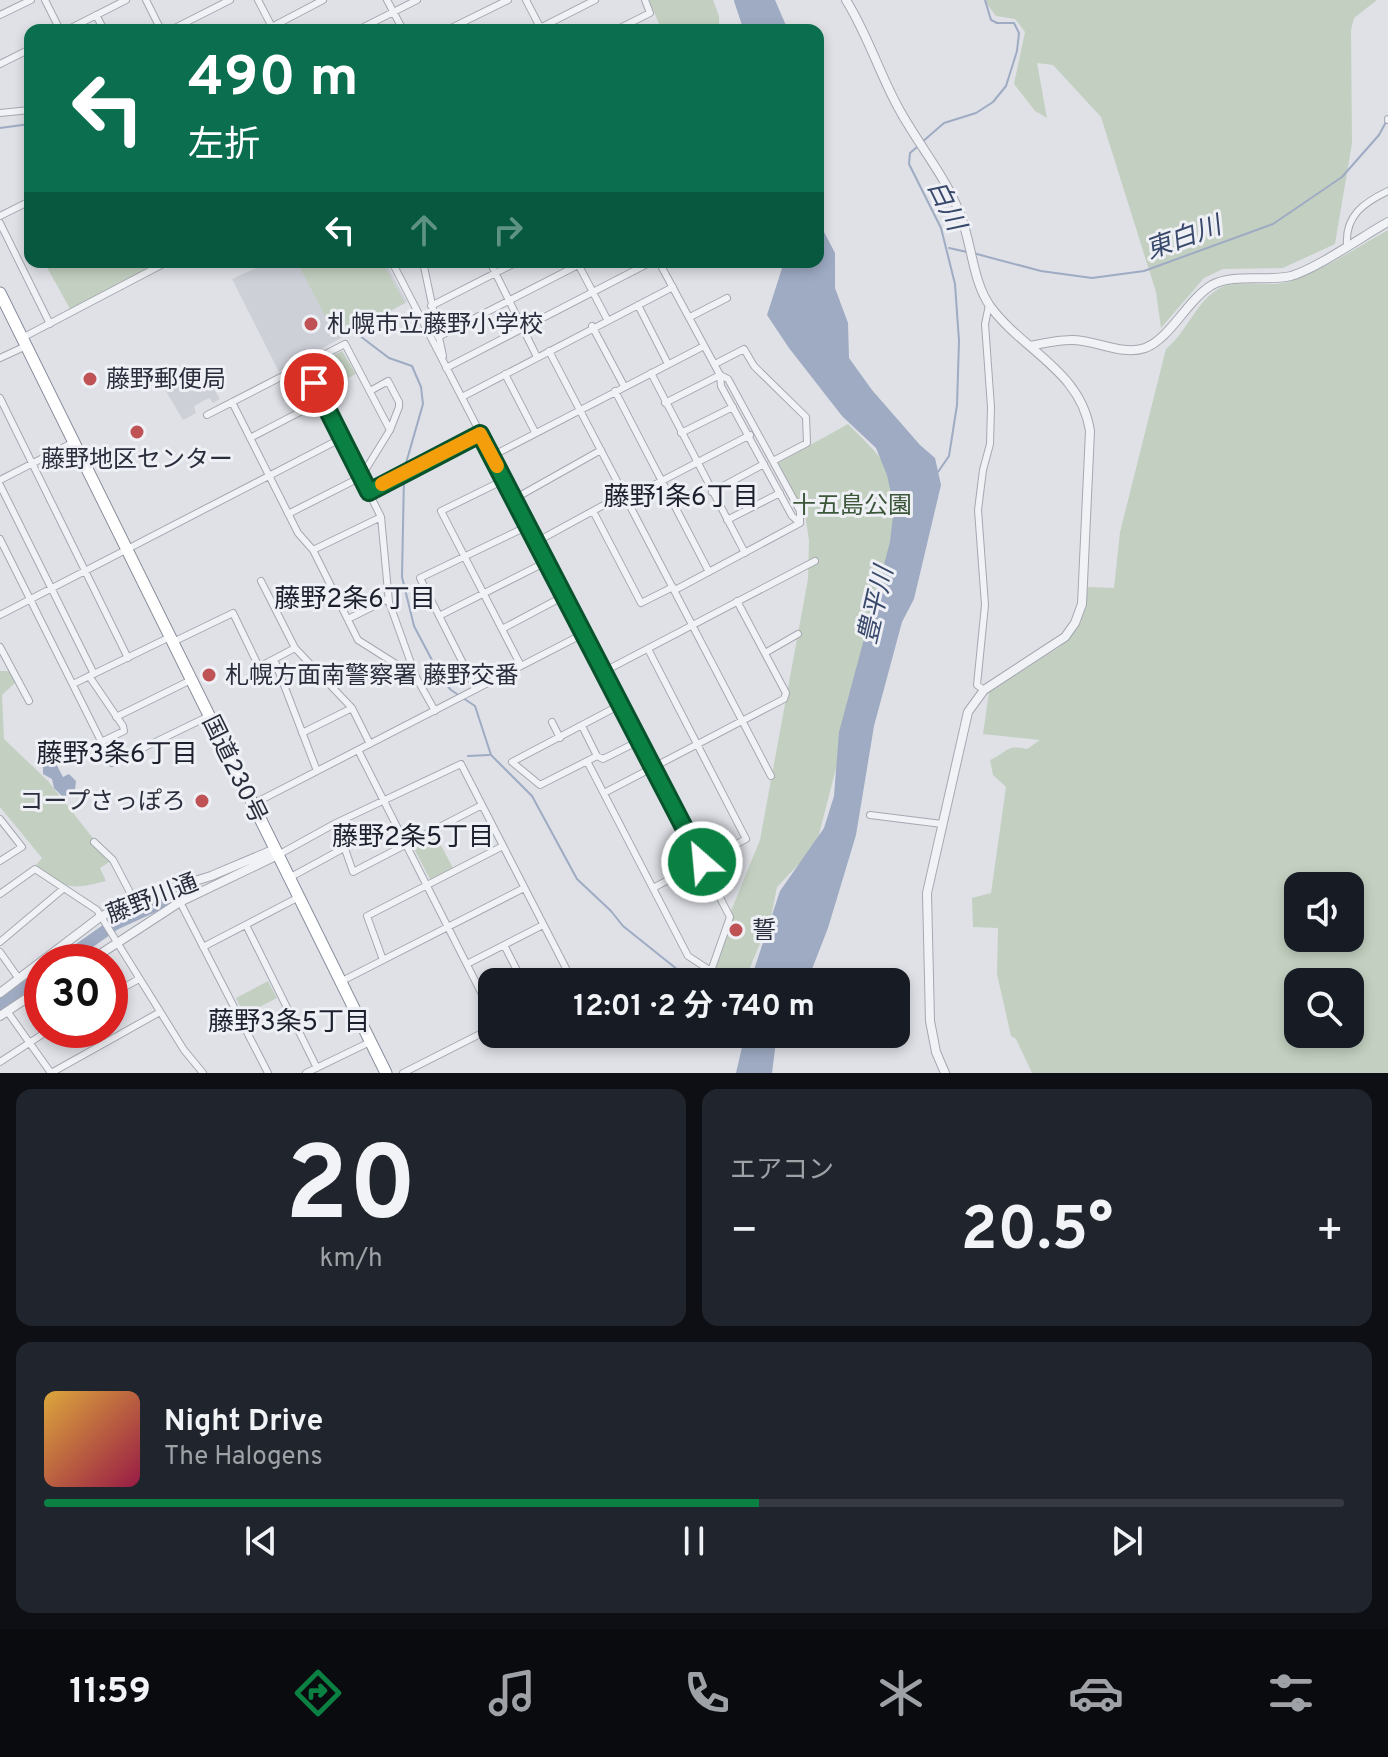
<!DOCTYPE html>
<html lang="ja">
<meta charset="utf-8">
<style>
:root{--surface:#171b24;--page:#20242c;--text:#f1f3f6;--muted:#9ea1a6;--line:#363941;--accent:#0b8043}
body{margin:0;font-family:Overpass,"Noto Sans JP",sans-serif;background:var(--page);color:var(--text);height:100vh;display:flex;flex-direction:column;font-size:30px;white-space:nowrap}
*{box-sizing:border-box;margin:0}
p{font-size:26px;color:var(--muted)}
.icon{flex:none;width:44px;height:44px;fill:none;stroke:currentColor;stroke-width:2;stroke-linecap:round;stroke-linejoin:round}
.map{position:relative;height:1073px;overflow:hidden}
.sheet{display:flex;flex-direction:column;gap:16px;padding:16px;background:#0d0f14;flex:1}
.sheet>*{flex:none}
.hud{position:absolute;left:24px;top:24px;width:800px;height:244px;border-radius:16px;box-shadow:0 4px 12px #0003;background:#0b6e4f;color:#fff;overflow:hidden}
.fabs{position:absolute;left:1284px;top:872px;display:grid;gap:16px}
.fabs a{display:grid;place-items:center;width:80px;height:80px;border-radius:16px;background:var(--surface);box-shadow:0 4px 12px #0003;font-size:40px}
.speed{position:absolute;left:24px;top:944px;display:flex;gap:16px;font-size:40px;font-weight:700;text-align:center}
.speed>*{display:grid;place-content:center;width:104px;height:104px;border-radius:50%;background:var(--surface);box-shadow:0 4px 12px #0003;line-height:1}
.speed .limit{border:12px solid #d22;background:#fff;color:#111}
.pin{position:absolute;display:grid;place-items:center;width:68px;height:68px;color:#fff;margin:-34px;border:4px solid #fff;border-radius:50%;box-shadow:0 2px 8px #0007}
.me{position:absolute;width:88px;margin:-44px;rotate:333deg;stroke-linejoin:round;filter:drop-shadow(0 0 6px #0008)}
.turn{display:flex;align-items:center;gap:28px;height:168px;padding:0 32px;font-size:36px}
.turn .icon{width:104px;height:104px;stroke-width:2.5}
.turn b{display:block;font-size:56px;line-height:68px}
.lanes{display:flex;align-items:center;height:76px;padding:0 32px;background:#0003;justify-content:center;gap:40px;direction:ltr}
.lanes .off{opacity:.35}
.big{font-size:60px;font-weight:700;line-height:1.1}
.sheet .card{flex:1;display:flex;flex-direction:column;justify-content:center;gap:12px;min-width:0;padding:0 28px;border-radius:16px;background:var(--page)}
.sheet .dial{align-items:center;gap:0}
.dial b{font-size:104px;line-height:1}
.song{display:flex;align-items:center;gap:24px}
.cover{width:96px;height:96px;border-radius:12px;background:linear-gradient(135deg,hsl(40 70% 55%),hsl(340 70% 35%))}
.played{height:8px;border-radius:4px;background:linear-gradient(90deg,var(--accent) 55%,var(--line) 55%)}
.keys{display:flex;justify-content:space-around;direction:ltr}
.heat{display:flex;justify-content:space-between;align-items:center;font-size:44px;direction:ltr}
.sheet .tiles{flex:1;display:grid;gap:16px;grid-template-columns:1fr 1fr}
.card:last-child{grid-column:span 2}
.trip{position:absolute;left:478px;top:968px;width:432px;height:80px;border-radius:16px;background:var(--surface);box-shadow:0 4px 12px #0003;font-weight:700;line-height:80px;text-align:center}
.dock{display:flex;height:128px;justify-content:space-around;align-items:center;background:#090b0e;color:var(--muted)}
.dock .icon{width:56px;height:56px}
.dock .on{color:var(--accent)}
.dock b{font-size:36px;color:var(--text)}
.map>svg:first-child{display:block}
.built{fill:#ced0d8}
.green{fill:#c3d0c1;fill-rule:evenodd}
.water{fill:#9eabc3}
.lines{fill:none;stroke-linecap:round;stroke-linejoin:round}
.stream{stroke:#9eabc3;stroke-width:2}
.river{stroke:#9eabc3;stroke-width:12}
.minor-casing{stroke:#a5a8b0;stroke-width:8}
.tertiary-casing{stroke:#a5a8b0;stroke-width:10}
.trunk-casing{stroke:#888e9c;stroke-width:13}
.minor{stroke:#f1f2f6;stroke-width:6}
.tertiary{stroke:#f1f2f6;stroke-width:8}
.trunk{stroke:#fff;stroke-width:11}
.route-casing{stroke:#07532c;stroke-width:20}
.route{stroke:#0b8043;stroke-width:14}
.slow{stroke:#f59e0b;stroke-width:14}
.poi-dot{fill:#be5254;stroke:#eef0f5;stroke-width:3}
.labels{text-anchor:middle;stroke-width:6;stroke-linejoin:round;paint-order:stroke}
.poi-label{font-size:24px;fill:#2a2e3c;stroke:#eef0f5;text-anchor:start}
.park-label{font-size:24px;fill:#3b5639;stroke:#eef0f5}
.street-label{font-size:24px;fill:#2a2e3c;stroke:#eef0f5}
.water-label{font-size:26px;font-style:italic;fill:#39496b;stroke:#eef0f5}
.neighbourhood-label{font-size:26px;fill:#1c202d;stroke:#eef0f5}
</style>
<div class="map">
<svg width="1388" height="1073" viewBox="0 0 1388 1073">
<rect width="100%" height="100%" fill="#dfe1e7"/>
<path class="built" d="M269,262h116l22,40 -128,70 -47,-93z
M202,368l18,31 -7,4 -4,-5 -15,8 2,7 -13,7 -19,-32z"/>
<path class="green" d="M649,0h64l6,16v14h-64l5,-4z
M984,0h393l-23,18 -3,12 1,113 -17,101 -52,24 -60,1 -19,9 -43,50 -5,-36 -55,-175 -48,-52 -16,-2 10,55 -12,-7 -21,-27 11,-52 -10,-13 -19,-3z
M1388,230v843h-356l-16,-34 -5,-3 -14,-62 1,-46 -25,-1 -1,-29 19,-5 15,-106 -13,-12 -3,-15c18,-8 16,-16 37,-11l13,-9 -57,-6 6,-42 72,-46 20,-24 7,-35 26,1 6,-56 46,-183c21,-17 30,-48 54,-61 18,-9 42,-1 62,-5 31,-6 77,-37 106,-53zM1298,886h52v52h-52zM1298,982h52v52h-52z
M44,262h97l5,8 -76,39z
M297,262h85l23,41 -69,34z
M342,351l14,23 -33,17 -11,-24z
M848,424c30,30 45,42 55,84l-87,338 -39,41 -6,30 -27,65h-34l21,-58v-13l29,-71 48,-261 1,-38 -4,-27 -27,-51z
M0,671h11l5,11 -14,13 2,44 44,42 63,80 -11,7 6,13c-38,10 -40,7 -70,-16l6,-7 -42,-51z
M436,836l17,32 -23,11 -17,-32z
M268,981l9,17 -33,17 -8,-17z"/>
<path class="water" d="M743,0h32l13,30h-40z
M818,152l5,78 12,23v35l13,35 1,35 23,32 48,55 15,13 6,27 -27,114 -12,23 -28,104 -18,109 -28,93 -21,54h-57l30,-91 44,-63 10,-32 5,-64 51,-190 4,-35 -7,-32 -11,-27 -34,-32 -53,-68 -22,-33 17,-53h34z
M53,758l10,19 6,-3 7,7 -1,9 -5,7 -6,1 -10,-10 -2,-9 -9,-5v-7z
M745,1034h32l-5,39h-36z"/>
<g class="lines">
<path class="stream" d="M0,128l30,-4
M921,143l23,-20 32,-10 17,-11 13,-16 11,-35 2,-18 -5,-10h-17l-6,-3 -6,-20
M917,147l-7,6 -1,11 32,64 14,56 4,57 -2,64 -8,51 -11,16
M949,248l18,4
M973,253l68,18 51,7 52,-7 129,-47 69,-47 37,-42 7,-13
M360,336l29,22 23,8 9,21 2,17 -19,66
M404,476l-2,101 12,49 29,55 8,9 24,16 16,49 41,41 45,83 34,32 12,15 70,56
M468,756l21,-1"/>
<path class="river" d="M740,0l10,30
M61,962l54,-38 48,-22
M0,1004l42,-29"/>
<defs>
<path id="minor" d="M45,0l15,30
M146,0l15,30
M258,0l15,29
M387,0l16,30
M526,0l15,29
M0,15l31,-15
M96,15l8,15
M67,30l59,-30
M171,30l59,-30
M266,30l57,-30
M358,30l59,-30
M447,30l61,-30
M536,30l59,-30
M616,30l34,-17 -5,-13
M0,64l30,-15
M0,113l30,-3
M1388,119v1
M0,216l30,-15
M0,223l50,101
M1347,245c-2,-29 16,-42 41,-54
M392,262l338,655 -19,54 -23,-15 -101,-195
M423,262l20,94
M490,262l47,95
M577,262l30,57
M659,262l61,113 1,11 71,130 8,7
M638,305l30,59
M431,306l86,-44
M690,317l37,-19
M592,326l32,60
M438,337l146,-75
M22,338l145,-76
M549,351l222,425
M0,358l26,-12
M715,364l29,-15 10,17 52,51 1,26 -34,18
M305,365l76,152 8,85 27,75 19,34
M446,368l205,-106
M651,373l94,180
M505,374l30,58
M720,375l8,4 72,132v12
M615,391l94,181
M462,397l211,-110
M0,398l128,260
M232,402l66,131 15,17
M665,403l55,-28
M207,415l138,-71 45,86
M681,433l52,-26
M250,438l73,-38
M492,456l212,-110
M0,480l74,-38
M504,480l-63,31 80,155
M0,485l94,189
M369,492l111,-58
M712,492l52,-28
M514,499l87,-49
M627,499l123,-64
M593,511l48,92 32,-16
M288,514l73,-37 29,-47 9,-23v-5l-11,-21 -18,10
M381,517l-68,33 45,90 57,36
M727,520l53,-27
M0,539l112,224 97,-47
M536,542l88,-48
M261,581l34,67 57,60 18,36
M675,590l125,-67
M0,615l342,-177
M439,616l107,-54
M348,619l40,-20
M502,629l62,-33
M173,642l60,-29 26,54 36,-19
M0,647l29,54
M648,649l98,190 -93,49
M765,653l33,-19
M274,659l43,112
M603,672l212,-111
M89,676l34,50 1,5 -23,11
M73,684l97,-47
M476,689l-56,-111 108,-52
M984,690l-7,-5 8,-80 -7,-95 5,-40 7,-26 1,-37 -6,-83 4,-19
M620,705l-108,57 28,23 57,-29 6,3 36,-18
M116,717l75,-37
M552,722l8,16
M582,726l15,30
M302,733l50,-25
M358,750l134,264
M604,793l180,-94 2,-6 -49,-92
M253,804l330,-170
M870,815l72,9
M0,819l22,28 -22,14
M336,823l17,49 129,-67
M94,842l19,18 21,40
M278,855l58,-32 125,-59 112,218
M289,878l55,-30
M0,894l35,-25 62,41 87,140 19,23
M180,902l88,171
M246,925l71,143
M0,942l63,-53
M504,945l19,37
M203,947l96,-50
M0,952l19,27
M383,960l-16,-44 136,-70
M467,964l76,-39
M340,982l184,-94
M707,982l4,-11
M110,995l29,-16
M7,1011l44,62
M0,1062l49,-32
M51,1073l109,-61
M306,1073l64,-31
M403,1073l89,-45"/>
<path id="tertiary" d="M846,0c22,35 33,73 53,109 19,35 47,68 61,105 12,29 12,66 30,92 33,45 91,65 100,125l-8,173 -7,19 -10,14 -81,53 -16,22 -41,181 3,128 6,31 9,21
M1030,346c14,-3 28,-6 42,-6 24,0 50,16 73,8 25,-9 42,-48 67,-63 22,-12 55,-3 79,-9 25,-7 72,-40 97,-54
M88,962l92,-60 98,-47
M0,993l100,-76 34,-17 77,-24 64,-27
M0,1016l42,-28"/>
<path id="trunk" d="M0,293l386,780"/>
</defs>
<use href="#minor" class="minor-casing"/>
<use href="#tertiary" class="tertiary-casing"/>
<use href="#trunk" class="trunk-casing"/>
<use href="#minor" class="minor"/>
<use href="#tertiary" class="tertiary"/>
<use href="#trunk" class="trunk"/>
</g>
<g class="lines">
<defs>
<path id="route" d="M314,383l55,109 111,-58 222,428"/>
</defs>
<use href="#route" class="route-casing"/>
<use href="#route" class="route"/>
<path class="slow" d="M382,484l98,-50 17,32"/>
</g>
<g class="poi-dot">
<circle cx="311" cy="324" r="8"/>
<circle cx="90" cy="379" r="8"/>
<circle cx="137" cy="432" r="8"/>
<circle cx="209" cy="675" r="8"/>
<circle cx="202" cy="801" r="8"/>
<circle cx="736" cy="930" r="8"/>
</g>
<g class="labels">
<g class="poi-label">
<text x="327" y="332">札幌市立藤野小学校</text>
<text x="106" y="387">藤野郵便局</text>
<text x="137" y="467" text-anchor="middle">藤野地区センター</text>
<text x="225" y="683">札幌方面南警察署 藤野交番</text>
<text x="186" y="809" text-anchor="end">コープさっぽろ</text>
<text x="752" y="938">誓</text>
</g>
<g class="park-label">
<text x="852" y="513">十五島公園</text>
</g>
<g class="street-label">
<text transform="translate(235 769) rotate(64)" y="8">国道230号</text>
<text transform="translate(152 898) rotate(-21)" y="8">藤野川通</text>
</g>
<g class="water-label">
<text transform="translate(947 205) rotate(64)" y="9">白川</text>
<text transform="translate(1183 237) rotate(-20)" y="9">東白川</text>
<text transform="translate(875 605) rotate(-77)" y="9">豊平川</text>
</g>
<g class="neighbourhood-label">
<text x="681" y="505">藤野1条6丁目</text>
<text x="355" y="607">藤野2条6丁目</text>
<text x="117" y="762">藤野3条6丁目</text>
<text x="413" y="845">藤野2条5丁目</text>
<text x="289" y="1030">藤野3条5丁目</text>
</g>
</g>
</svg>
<div class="fabs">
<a><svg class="icon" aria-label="sound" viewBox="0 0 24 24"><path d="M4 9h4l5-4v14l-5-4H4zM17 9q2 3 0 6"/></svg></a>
<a><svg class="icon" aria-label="search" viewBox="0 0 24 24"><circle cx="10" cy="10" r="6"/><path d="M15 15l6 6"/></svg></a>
</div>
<div class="speed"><div class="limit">30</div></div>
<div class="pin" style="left:314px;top:383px;background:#d93025"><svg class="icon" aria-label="arrive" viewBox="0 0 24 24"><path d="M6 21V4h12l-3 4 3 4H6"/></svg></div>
<svg class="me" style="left:702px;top:862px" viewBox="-20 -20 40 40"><circle r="17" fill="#0b8043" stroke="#fff" stroke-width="3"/><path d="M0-11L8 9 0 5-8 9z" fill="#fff"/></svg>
<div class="trip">12:01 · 2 分 · 740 m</div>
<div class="hud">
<div class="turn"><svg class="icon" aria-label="left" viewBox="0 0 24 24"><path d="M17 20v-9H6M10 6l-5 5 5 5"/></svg><div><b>490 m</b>左折</div></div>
<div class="lanes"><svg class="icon" aria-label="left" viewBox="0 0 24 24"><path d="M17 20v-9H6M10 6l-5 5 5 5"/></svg><svg class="icon off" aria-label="ahead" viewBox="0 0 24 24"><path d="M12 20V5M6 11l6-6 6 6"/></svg><svg class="icon off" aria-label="right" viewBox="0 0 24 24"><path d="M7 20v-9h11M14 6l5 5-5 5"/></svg></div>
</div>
</div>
<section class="sheet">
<div class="tiles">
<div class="card dial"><b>20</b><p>km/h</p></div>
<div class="card"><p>エアコン</p>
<div class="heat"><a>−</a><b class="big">20.5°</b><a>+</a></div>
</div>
<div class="card">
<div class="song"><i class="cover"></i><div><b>Night Drive</b><p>The Halogens</p></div></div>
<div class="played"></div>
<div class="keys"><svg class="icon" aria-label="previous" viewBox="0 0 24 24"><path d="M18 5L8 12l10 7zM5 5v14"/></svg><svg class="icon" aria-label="pause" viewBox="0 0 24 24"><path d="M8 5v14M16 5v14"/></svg><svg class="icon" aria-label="next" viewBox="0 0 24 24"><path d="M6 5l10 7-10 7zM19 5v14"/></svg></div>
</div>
</div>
</section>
<nav class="dock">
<b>11:59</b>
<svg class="icon on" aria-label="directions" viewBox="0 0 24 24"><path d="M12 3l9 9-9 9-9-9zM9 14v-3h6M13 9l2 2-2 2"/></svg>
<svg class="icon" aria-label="music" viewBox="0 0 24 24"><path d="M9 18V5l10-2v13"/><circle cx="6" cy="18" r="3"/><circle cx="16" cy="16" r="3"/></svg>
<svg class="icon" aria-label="phone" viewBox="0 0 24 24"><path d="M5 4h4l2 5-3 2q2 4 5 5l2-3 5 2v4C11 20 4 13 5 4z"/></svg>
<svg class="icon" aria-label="climate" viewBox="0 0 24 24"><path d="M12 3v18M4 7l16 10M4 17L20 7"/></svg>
<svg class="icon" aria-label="car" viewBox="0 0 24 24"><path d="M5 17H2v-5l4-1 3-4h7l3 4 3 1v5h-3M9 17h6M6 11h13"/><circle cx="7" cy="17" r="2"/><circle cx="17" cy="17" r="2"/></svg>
<svg class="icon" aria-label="filters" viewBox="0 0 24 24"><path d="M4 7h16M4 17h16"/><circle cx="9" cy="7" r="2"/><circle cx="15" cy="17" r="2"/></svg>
</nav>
